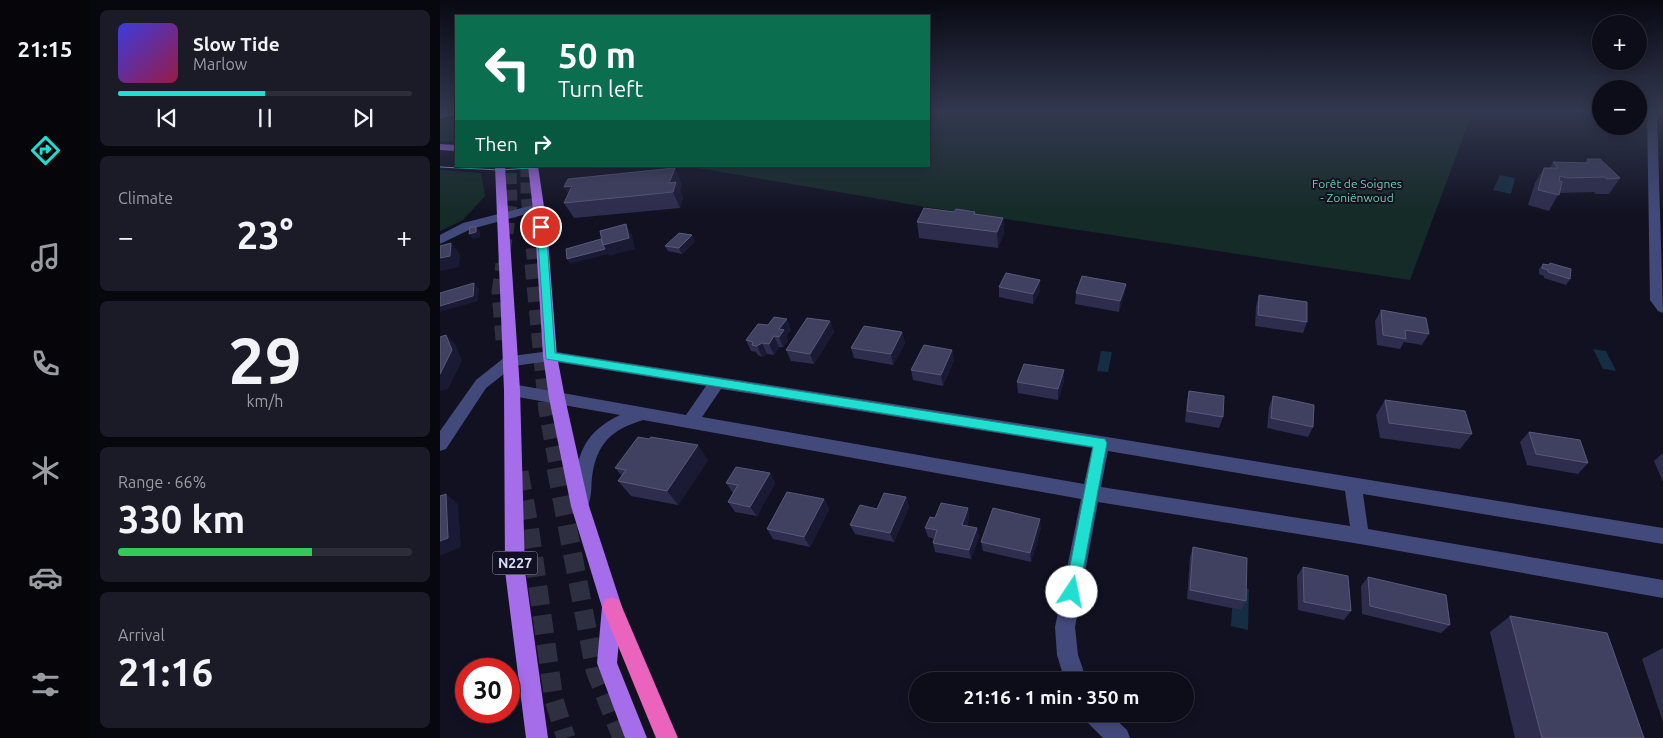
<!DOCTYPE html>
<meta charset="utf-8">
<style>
:root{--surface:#0d0d1a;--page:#1b1b27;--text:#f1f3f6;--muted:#9a9ca2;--line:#2d2d39;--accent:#1edfd0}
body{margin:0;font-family:Ubuntu,sans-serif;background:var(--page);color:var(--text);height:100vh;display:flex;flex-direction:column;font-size:19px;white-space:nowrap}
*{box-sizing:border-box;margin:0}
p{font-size:16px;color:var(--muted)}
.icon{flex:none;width:28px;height:28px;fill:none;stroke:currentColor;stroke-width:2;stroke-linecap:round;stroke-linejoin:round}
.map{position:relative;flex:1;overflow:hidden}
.sheet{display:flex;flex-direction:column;gap:10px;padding:10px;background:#07070e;width:350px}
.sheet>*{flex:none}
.banner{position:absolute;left:15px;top:15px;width:475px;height:152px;border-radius:0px;box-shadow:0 2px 12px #0003,0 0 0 1px var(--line);background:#0b6e4f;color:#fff;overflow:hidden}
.fabs{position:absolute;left:1152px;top:15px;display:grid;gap:10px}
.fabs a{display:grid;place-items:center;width:55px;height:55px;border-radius:50%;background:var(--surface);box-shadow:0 2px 12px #0003,0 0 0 1px var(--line);font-size:25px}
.speed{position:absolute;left:15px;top:658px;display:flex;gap:10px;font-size:25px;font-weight:700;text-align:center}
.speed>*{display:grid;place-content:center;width:65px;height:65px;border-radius:50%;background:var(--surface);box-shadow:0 2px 12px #0003,0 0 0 1px var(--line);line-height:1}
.speed .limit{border:8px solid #d22;background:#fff;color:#111}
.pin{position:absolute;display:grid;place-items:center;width:42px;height:42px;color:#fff;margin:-21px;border:2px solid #fff;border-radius:50%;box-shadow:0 1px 5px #0007}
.me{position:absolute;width:55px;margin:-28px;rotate:11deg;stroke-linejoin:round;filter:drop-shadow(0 0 4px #0008)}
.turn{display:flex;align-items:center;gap:18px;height:105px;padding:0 20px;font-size:22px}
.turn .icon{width:65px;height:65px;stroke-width:2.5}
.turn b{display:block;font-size:35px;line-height:42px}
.then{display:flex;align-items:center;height:48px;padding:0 20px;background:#0003;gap:10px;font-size:19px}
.big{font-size:38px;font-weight:600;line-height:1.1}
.sheet .tile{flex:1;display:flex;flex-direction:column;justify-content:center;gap:8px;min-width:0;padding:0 18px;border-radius:8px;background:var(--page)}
.sheet .dial{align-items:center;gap:0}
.dial b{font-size:65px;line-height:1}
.song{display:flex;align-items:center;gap:15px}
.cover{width:60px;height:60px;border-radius:8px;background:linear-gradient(135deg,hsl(240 70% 55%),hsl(340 70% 35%))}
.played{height:5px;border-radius:2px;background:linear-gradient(90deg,var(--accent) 50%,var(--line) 50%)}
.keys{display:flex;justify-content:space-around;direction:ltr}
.heat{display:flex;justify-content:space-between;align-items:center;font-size:28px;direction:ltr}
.charge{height:8px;border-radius:4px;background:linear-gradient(90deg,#34c759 66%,var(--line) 0)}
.trip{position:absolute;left:469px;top:672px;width:285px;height:50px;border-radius:25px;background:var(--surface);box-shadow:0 2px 12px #0003,0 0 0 1px var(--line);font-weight:600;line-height:50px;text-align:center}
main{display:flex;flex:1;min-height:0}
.tabs{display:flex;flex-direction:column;width:90px;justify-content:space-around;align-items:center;background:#05050a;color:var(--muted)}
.tabs .icon{width:35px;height:35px}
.tabs .active{color:var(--accent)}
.tabs b{font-size:22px;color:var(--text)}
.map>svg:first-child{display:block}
.green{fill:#152b27}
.water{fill:#152e43}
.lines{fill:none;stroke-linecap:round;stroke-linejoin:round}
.highway-tunnel-far2{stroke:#2f2f42;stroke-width:11;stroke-dasharray:11 5.5;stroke-linecap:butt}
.highway-tunnel-far1{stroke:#2f2f42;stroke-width:15;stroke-dasharray:15 8;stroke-linecap:butt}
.highway-tunnel{stroke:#2f2f42;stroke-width:19;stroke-dasharray:19 10;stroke-linecap:butt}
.minor{fill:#424a7b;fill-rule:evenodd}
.major{fill:#a66deb;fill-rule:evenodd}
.highway{fill:#ea63bc;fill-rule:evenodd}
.tram{stroke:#1edfd0;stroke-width:1}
.wall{fill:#2e2d4e}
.shaded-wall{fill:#1b1a35}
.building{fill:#404060;stroke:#585878}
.route{fill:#1edfd0;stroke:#149187}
.labels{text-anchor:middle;stroke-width:4;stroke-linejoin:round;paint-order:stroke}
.far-park-label{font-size:12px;fill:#6dd0a6;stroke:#112}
.shield{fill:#112;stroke:#9c9eb9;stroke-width:1}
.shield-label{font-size:14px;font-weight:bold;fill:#d8dafa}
</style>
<main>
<nav class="tabs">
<b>21:15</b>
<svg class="icon active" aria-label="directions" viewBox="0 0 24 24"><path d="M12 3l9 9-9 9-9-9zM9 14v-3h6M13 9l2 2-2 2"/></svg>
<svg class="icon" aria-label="music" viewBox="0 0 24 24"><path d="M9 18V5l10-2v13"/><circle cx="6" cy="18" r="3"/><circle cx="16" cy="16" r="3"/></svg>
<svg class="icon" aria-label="phone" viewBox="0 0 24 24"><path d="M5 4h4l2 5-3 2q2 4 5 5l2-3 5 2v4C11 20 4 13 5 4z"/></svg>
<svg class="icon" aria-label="climate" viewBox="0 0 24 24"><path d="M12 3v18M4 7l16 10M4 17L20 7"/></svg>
<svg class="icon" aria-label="car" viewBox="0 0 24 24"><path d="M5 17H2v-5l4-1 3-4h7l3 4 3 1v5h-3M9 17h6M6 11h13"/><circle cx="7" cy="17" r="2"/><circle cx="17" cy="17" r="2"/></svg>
<svg class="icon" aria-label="filters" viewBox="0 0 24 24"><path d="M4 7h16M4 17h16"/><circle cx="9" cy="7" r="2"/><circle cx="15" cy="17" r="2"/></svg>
</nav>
<section class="sheet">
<div class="tile">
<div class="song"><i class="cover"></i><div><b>Slow Tide</b><p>Marlow</p></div></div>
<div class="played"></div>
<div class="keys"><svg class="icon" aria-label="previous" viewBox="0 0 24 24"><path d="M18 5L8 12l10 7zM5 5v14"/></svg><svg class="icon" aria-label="pause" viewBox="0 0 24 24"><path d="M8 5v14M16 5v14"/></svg><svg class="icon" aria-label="next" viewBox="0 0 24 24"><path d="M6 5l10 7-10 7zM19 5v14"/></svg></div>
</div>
<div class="tile"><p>Climate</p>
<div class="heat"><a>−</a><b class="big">23°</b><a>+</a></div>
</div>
<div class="tile dial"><b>29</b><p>km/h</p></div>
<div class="tile"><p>Range · 66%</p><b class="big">330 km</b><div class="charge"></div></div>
<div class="tile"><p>Arrival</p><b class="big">21:16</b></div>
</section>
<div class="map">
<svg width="1223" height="738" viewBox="0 0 1223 738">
<rect width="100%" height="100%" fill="#112"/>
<path class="green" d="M489,111h544l-63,169 -484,-73 -240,-41h243z
M14,115l2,2v25l-16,-1v-21z
M0,170l41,3 4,23 -22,24 -23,11z"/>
<path class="water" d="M1060,175l15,3 -4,16 -18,-4z
M1153,349l13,2 10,20 -13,-2z
M661,351l11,1 -4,20 -11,-1z
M802,588l7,1 -1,41 -17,-4 1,-18 9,2z"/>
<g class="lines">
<path class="highway-tunnel-far2" d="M86,166v29l7,71
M63,266l9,-61 -1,-39"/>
<path class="highway-tunnel-far1" d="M92,264l14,147 11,59
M63,340l-4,-48 4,-28"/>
<path class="highway-tunnel" d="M116,468l39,202 27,68
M79,472l10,53 25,175 12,38"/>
<path class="minor" d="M1207,111h10l6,202 -5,-2 -8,-11z
M97,204l4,2 2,2 -2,2 -70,19 -31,15v-9l23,-12z
M110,351l551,85 562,92v16l-300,-50 5,35 295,51v18l-303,-54 -262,-42 -23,125 3,28 9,26h-22l-8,-26 -2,-28 26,-128 -438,-79c-32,10 -46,23 -51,57 -1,10 0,21 -5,30l-6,3 -6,-3 -3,-5c5,-41 6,-67 48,-87l-108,-19 -5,-2 -3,-4 3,-4 5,-2 174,31 20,-29 -156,-25 -36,5 -28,22 -40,61 -6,2v-20l36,-51 29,-23zM281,389l371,59 -8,36 -382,-67zM668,451l237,40 5,35 -249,-39z
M644,714h26l17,16 3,8h-27l-16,-16z"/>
<path class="major" d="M7,111h9v3l-16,5v-6z
M0,144l16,1v6l-16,-1z
M55,166h10l15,224 5,181 23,167h-22l-21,-167 -1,-181z
M88,166h10l9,61 10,129 8,42 24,108 33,101 -5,56 30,75h-22l-28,-75 5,-56 -31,-101 -22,-108 -6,-42 -8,-129z"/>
<path class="highway" d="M172,597l7,3 59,138h-22l-54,-131 3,-7z"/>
<path class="tram" d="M0,167l60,3 62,-4"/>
</g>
<path class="wall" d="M1147,159l33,19 -11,16h-13l-2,-2 -35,1 -10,18 -21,-6 7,-22 9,-15h6l3,-6 32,1z
M242,184l-2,6 3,8 -3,10 -106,10 -10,-15z
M514,212h21v2l28,4 1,15 -6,15 -79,-10 -2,-16z
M255,241l-13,13 -14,-3 -3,-5z
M1110,263l20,16 -4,6 -22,-7v-2l-5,-2v-5l4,-5 5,1z
M600,280v11l-7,13 -34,-7v-10z
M686,284l-2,11 -5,17 -44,-8 1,-11z
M819,295l48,27 -4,11 -48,-7 1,-20z
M941,310l48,24 -7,11 -18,-3 -4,7 -23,-4 -2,-24z
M390,321l4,11 -20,32 -23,-3 -5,-11z
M351,330l-5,6 2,5 -5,6h-4l-5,8 -7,-1 -5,3 -4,-2 -2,-3 -5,-1 -5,-11z
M462,332l3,11 -12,22 -39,-7 -3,-10z
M512,350l2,10 -11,26 -30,-6 -2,-10z
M624,370v11l-6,19 -40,-7 -1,-11z
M749,391l34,26 -4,11 -34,-6 2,-21z
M833,396l40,31 -5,10 -41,-9 2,-21z
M945,400l87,34 -12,15 -80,-11 -4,-23z
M1089,432l59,31 -10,11 -51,-9 -7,-23z
M209,439l59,21 -30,45 -47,-9 -13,-15 4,-5 -7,-8z
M1223,453v29l-9,-21z
M330,473l5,10 -18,33 -22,-4 -7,-10 5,-9 -7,-10z
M466,497l3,10 -15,35 -39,-8 -5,-9 27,-16z
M384,499l5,10 -19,38 -37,-8 -6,-10z
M528,508l1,10 -2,8 10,2 2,9 -8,22 -36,-7 -2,-9 1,-4 -6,-2 -3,-9 10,-10z
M601,528l-10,34 -48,-11 -2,-9z
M753,547l53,54 -5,9 -54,-11 3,-42z
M863,567l48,44 -7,9 -46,-10 -1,-34z
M928,577l82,48 -9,8 -79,-19 -1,-28z
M1070,616l134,122h-129l-25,-106z
M1223,648v74l-21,-63z"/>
<path class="shaded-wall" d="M235,168l7,16 -2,6 3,8 -3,10 -7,-16 -4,-9z
M132,186l1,16 -9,-15z
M563,218l1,15 -6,15 -1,-16z
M186,224l6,11 3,14 -26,7 -1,-2 -38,10 -3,-5 36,-14z
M36,227l4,5v5l-7,2 -4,-5z
M252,235l3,6 -13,13 -3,-6z
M11,243l9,11 -1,13 -19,4v-13z
M600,280v11l-7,13v-10z
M34,283l5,6 -1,12 -38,11v-6z
M686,284l-2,11 -5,17 1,-11z
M347,319l4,11 -5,6 2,5 -5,6 -4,-10v-8z
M390,321l4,11 -20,32 -4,-10z
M462,332l3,11 -12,22 -2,-11z
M6,335l10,10 6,16 -14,28 -8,2v-17z
M334,336l5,11 -5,8 -5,-11z
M322,343l5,11 -5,3 -5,-11z
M512,350l2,10 -11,26 -2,-11z
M624,370v11l-6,19v-11z
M258,445l10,15 -30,45 -11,-14z
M330,473l5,10 -18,33 -7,-9z
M6,494l12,10 3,43 -21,9v-15z
M466,497l3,10 -15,35 -4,-9z
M384,499l5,10 -19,38 -6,-10z
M528,508l1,10 -5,16 -2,-9z
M600,519l1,9 -10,34 -1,-9z
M537,528l2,9 -8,22 -2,-9z"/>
<path class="building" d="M1147,159h13l20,19 -13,1 -2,-2 -38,1 -7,-2 -1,5 3,1 -3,13 -21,-5 6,-22h14l-5,-6 37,1z
M235,168l-6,15 7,-1 -3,10 -109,11 8,-17 -8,1 4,-8z
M484,208l30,4 2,-3 19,3 -1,2 29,4 -6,14 -80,-10z
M186,224l3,14 -26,7 -3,-14z
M30,227h6v5l-7,2z
M239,233l13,2 -13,13 -14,-2z
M161,239l2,6 2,4 -38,10 -1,-10z
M11,243l-1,13 -10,2v-12z
M1110,263l21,6 -1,10 -22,-7v-2l-6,-2 1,-4 6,1z
M566,273l34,7 -7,14 -34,-7z
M642,276l44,8 -6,17 -44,-8z
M34,283l-1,13 -33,10v-13z
M819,295l48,7v20l-49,-7z
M941,310l45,8 3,16 -24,-4 1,9 -23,-4z
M334,317l13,2 -8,10 5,1 -5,7 -5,-1 -5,8 -7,-1 -5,3 -5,-1 1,-3 -7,-2 12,-16 10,1z
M367,318l23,3 -20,33 -24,-4z
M424,326l38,6 -11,22 -40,-6z
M6,335l6,15 -12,24v-37z
M484,345l28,5 -11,25 -30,-5z
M584,364l40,6 -6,19 -41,-7z
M749,391l35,5 -1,21 -36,-6z
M833,396l41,9 -1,22 -42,-9z
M945,400l80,11 7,23 -83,-11z
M1089,432l51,8 8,23 -52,-9z
M198,437l11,2 2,-2 47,8 -31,46 -49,-10 8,-11 -11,-2z
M296,467l34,6 -20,34 -22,-5 10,-17 -12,-2z
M347,492l37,7 -20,38 -37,-8z
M444,493l22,4 -16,36 -40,-8 10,-20 17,4z
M6,494l2,44 -8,3v-45z
M501,503l27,5 -6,17 15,3 -8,22 -36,-7 4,-13 -12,-2 5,-11 5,1z
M553,508l47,11 -10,34 -49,-11z
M753,547l54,11 -1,43 -56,-11z
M863,567l45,9 3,35 -47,-9z
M928,577l78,18 4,30 -80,-19z
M1070,616l97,17 37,105h-102z"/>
<linearGradient id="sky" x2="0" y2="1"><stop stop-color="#090913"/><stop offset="0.52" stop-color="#32384f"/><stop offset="1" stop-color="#32384f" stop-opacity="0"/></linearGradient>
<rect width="1223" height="214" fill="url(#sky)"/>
<path class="route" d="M101,224l5,3 9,126 550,86 2,4 -29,154 -6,2 -5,-2 -2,-5 28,-145 -547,-88 -9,-132z"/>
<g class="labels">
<g class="far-park-label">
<text x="917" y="188">Forêt de Soignes<tspan x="917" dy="14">- Zoniënwoud</tspan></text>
</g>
<rect class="shield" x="52.5" y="551.5" width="45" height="23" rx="4"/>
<g class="shield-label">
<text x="75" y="568">N227</text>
</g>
</g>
</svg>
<div class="fabs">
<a>+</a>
<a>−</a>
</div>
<div class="speed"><div class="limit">30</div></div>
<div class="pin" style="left:101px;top:227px;background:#d93025"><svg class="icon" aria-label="arrive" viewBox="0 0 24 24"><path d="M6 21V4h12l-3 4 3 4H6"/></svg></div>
<svg class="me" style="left:632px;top:592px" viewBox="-20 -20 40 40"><circle r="19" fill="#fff"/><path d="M0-13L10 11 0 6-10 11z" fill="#1edfd0"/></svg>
<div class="trip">21:16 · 1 min · 350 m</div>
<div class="banner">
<div class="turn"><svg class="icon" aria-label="left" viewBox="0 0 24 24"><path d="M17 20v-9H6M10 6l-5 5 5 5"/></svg><div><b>50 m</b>Turn left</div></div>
<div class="then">Then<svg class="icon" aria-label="right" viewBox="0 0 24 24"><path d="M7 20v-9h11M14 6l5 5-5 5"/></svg></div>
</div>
</div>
</main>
